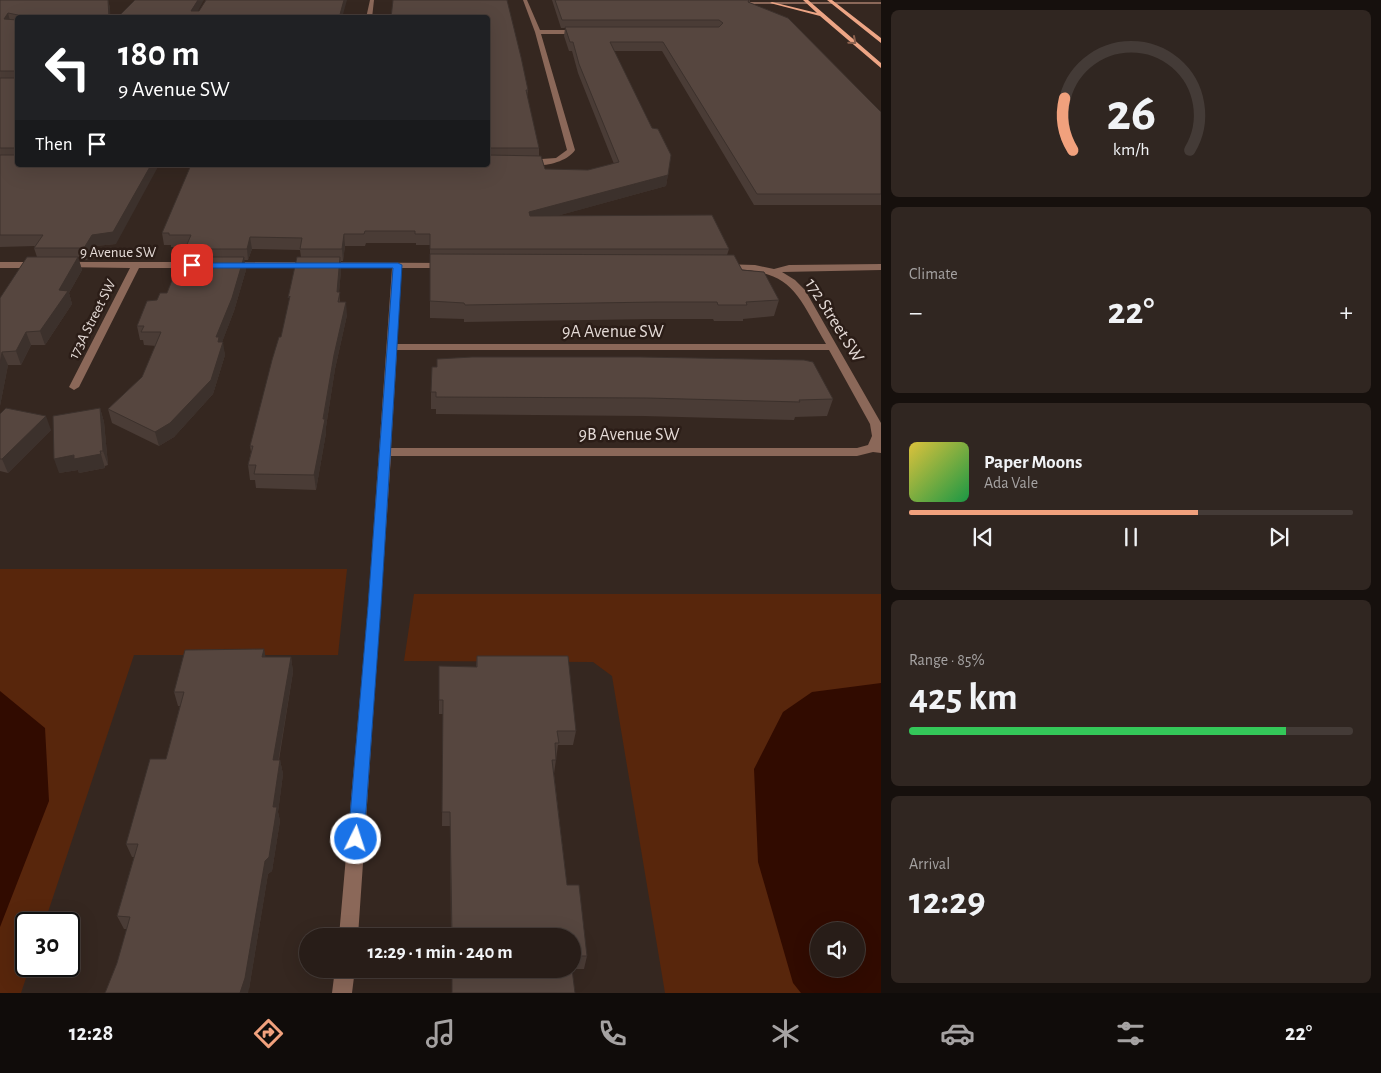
<!DOCTYPE html>
<meta charset="utf-8">
<style>
:root{--surface:#281d18;--page:#302621;--text:#f1f3f6;--muted:#a5a2a2;--line:#443b37;--accent:#f1a17d}
body{margin:0;font-family:"Alegreya Sans",sans-serif;background:var(--page);color:var(--text);height:100vh;display:flex;flex-direction:column;font-size:19px;white-space:nowrap}
*{box-sizing:border-box;margin:0}
p{font-size:16px;color:var(--muted)}
.icon{flex:none;width:28px;height:28px;fill:none;stroke:currentColor;stroke-width:2;stroke-linecap:round;stroke-linejoin:round}
.map{position:relative;flex:1;overflow:hidden}
.panel{display:flex;flex-direction:column;gap:10px;padding:10px;background:#16100d;width:500px}
.panel>*{flex:none}
.guide{position:absolute;left:15px;top:15px;width:475px;height:152px;border-radius:5px;box-shadow:0 5px 20px #0002,0 0 0 1px var(--line);background:#202124;color:#fff;overflow:hidden}
.buttons{position:absolute;left:810px;top:922px;display:grid;gap:10px}
.buttons a{display:grid;place-items:center;width:55px;height:55px;border-radius:50%;background:var(--surface);box-shadow:0 5px 20px #0002,0 0 0 1px var(--line);font-size:25px}
.speed{position:absolute;left:15px;top:912px;display:flex;gap:10px;font-size:25px;font-weight:700;text-align:center}
.speed>*{display:grid;place-content:center;width:65px;height:65px;border-radius:50%;background:var(--surface);box-shadow:0 5px 20px #0002,0 0 0 1px var(--line);line-height:1}
.speed .limit{border:2px solid #111;border-radius:8px;background:#fff;color:#111}
.pin{position:absolute;display:grid;place-items:center;width:42px;height:42px;color:#fff;margin:-21px;border-radius:10px;box-shadow:0 2px 8px #0006}
.me{position:absolute;width:55px;margin:-28px;rotate:4deg;stroke-linejoin:round;filter:drop-shadow(0 0 4px #0008)}
.turn{display:flex;align-items:center;gap:18px;height:105px;padding:0 20px;font-size:22px}
.turn .icon{width:65px;height:65px;stroke-width:2.5}
.turn b{display:block;font-size:35px;line-height:42px}
.then{display:flex;align-items:center;height:48px;padding:0 20px;background:#0003;gap:10px;font-size:19px}
.big{font-size:38px;font-weight:700;line-height:1.1}
.panel .tile{flex:1;display:flex;flex-direction:column;justify-content:center;gap:8px;min-width:0;padding:0 18px;border-radius:8px;background:var(--page)}
.panel .dial{align-items:center;gap:0}
.dial svg{height:130px;overflow:visible;fill:none;stroke:var(--line);stroke-width:7;stroke-linecap:round;text-anchor:middle}
.dial text{fill:var(--text);stroke:none}
.song{display:flex;align-items:center;gap:15px}
.cover{width:60px;height:60px;border-radius:8px;background:linear-gradient(135deg,hsl(50 70% 55%),hsl(140 70% 35%))}
.played{height:5px;border-radius:2px;background:linear-gradient(90deg,var(--accent) 65%,var(--line) 65%)}
.keys{display:flex;justify-content:space-around;direction:ltr}
.heat{display:flex;justify-content:space-between;align-items:center;font-size:28px;direction:ltr}
.charge{height:8px;border-radius:4px;background:linear-gradient(90deg,#34c759 85%,var(--line) 0)}
.trip{position:absolute;left:299px;top:928px;width:282px;height:50px;border-radius:25px;background:var(--surface);box-shadow:0 5px 20px #0002,0 0 0 1px var(--line);font-weight:700;line-height:50px;text-align:center}
.dock{display:flex;height:80px;justify-content:space-around;align-items:center;background:#100c0a;color:var(--muted)}
.dock .icon{width:35px;height:35px}
.dock .current{color:var(--accent)}
.dock b{font-size:22px;color:var(--text)}
main{display:flex;flex:1;min-height:0}
.map>svg:first-child{display:block}
.green{fill:#58260c;fill-rule:evenodd}
.water{fill:#310b00;fill-rule:evenodd}
.lines{fill:none;stroke-linecap:round;stroke-linejoin:round}
.minor{fill:#8b6859;fill-rule:evenodd}
.major{fill:#eda585;fill-rule:evenodd}
.wall{fill:#4a3c36}
.shaded-wall{fill:#3c312c}
.building{fill:#56463f;stroke:#3c312c;fill-rule:evenodd}
.oneway{stroke:#8c614e}
.route{fill:#1a73e8;stroke:#114b97}
.labels{text-anchor:middle;stroke-width:5;stroke-linejoin:round;paint-order:stroke}
.far-street-label{font-size:15px;fill:#e4dad6;stroke:#2b1d17}
.street-label{font-size:18px;fill:#e4dad6;stroke:#2b1d17}
</style>
<main>
<div class="map">
<svg width="881" height="993" viewBox="0 0 881 993">
<rect width="100%" height="100%" fill="#352720"/>
<path class="green" d="M0,569h347l-9,86h-204l-90,269h-18v42h4l-9,27h-21z
M414,594h467v399h-216l-53,-317 -19,-14 -189,-1zM819,931h37v38h-37z"/>
<path class="water" d="M881,683v310h-80l-8,-10 -35,-121 -4,-93 29,-57 29,-20zM819,931h37v38h-37z
M0,691l45,37 4,73 -49,126z"/>
<g class="lines">
<path class="minor" d="M370,0h4l-2,18h-6z
M523,0h4l13,30h41l3,2 -3,2h-40l34,116c-8,13 -39,20 -52,12l4,-2 29,-2 11,-8 -32,-118z
M732,2h149v2h-147z
M0,262h38l4,3 -4,3h-38z
M63,262h130l4,3 -4,3h-54l-60,119 -5,3 -5,-3 61,-119 -70,-1v-4z
M228,262l221,1 1,2 -4,3h-45l-4,76h429c-31,-54 -34,-75 -103,-75l-3,-1v-4l35,1 19,4 15,-4 92,-1v6l-99,2 13,8 10,10 76,133v30l-8,-1 -16,4h-466l-33,480h-19l29,-330 24,-338 -167,-1v-4zM397,350h432l41,74 2,12 -4,9 -11,3h-466z
M335,969h20l-3,24h-20z"/>
<path class="major" d="M803,0h5l73,63v5l-61,-52 -50,-13 2,-1 45,11z
M827,0h5l49,38v5z"/>
</g>
<path class="wall" d="M0,0h108l2,8 6,236 -21,2 -8,14h-8l3,10 -13,23 3,11 -27,41h-14l-10,20h-13l-8,41v-108l37,-41 -3,-9 1,-2 -35,1z
M552,0h198v3l131,109v93h-127l-92,-154h-48l38,77 19,27 -5,31 -110,30 173,33 -2,6 15,15 37,30 -5,16 -31,3v2h-29l-1,-2h-59l-190,3v-3l-34,-1v-73h-14v-2h-50l-1,3h-20l-2,15h-2v9l-2,22 1,10 7,13 -12,54 -9,58v6l-10,57 -60,-2 -1,-8h-5l-2,-15 3,-13 -1,-6 31,-109 20,-80 -1,-7 -48,-1 -4,11h-4l2,10 -12,41 -12,31 3,13 -12,39 -39,43 -15,9 -47,-23 -4,-14 34,-32 14,-31 -12,-1 -1,-5h-3l-3,-14 20,-26 10,-7 20,-36 -2,-8 1,-2h-15v-2h-7l-2,-12 138,-67h71l57,-1v1h57v-1h3v-147l40,72 -1,7 12,51v8l6,13 43,1 26,-6 -36,-91 -6,-22h-3l-5,-15 1,-8h-4z
M431,392l402,7 -6,17 -32,1 -1,3 -150,-4 -208,-2v-5h-5z
M100,408l4,14 4,43 -3,1v2l-26,5 -1,-3 -19,3z
M0,414l51,16 -43,43 -8,-2z
M264,649l1,8h26l2,15 -14,88h1l3,14 -5,38 2,9 -8,50 -4,3 -19,115 -132,-26 10,-34h-3l-7,-13 17,-59h-2l-6,-13 40,-85 14,-53h-2l-4,-14z
M477,656l99,75 -3,14h-15l-4,29 13,111 20,71 -3,13h-12v-33h-121l-1,-110h-8l1,-112h-4v-48l37,1z"/>
<path class="shaded-wall" d="M108,0l2,8v10h-1z
M198,0h6l-10,18 -3,-7z
M344,0h3l-5,18h-3z
M8,13l2,8 -6,-2z
M151,165h8l-43,79 -21,2 -8,14 -3,-12 8,-13z
M668,175l-2,11 -138,38 1,-12z
M344,234l1,12 -2,15 -1,-12z
M250,237l2,12 -4,11 -1,-11z
M78,257l4,13 -13,23 3,11 -27,41 -5,-14 19,-41z
M244,257l2,13 -12,41 -13,34 2,-3 2,13 -12,39 -39,43 -15,9 -4,-14z
M340,257l1,13 -3,35 -1,-13z
M346,302l1,13 -12,54 -9,58v6l-10,57 -2,-15 20,-120z
M26,332l5,13 -10,20 -5,-14z
M2,352l6,13 -8,41v-42z
M100,408l4,14 4,43 -5,-14z
M46,416l5,14 -43,43 -6,-14z
M100,451l5,17 -26,5 -1,-3 -19,3 -5,-14z
M264,649l3,15 -5,-7z
M291,657l2,15 -17,102 -3,-14z
M280,760l3,14 -5,38 2,9 -8,50 -4,3 -19,115 -1,4h-8l25,-132z"/>
<path class="building" d="M0,0h108l1,18h-91v147h133l-38,67 -21,3 -8,13h-50l9,-13h-43v-80h16l1,-6 -2,-1h-15v-70h17v-5l-2,-2h-15zM8,13l10,2 -1,5 -13,-1z
M135,0h63l-7,11h8l7,-11h138l-5,18h-222z
M393,0h114l14,57 7,33h-2l13,58h-51v-130h-97z
M555,0h194l-1,2 40,16 93,94v82h-124l-94,-152h-53l42,86 6,1 13,26 -3,20 -139,37 1,4 182,-1 17,34h-299v-15h-15v-3h-50l-1,3h-20l-2,15h-42l2,-11 -52,-1 -3,12h-62l6,-14h-22v-2h-7l29,-68h105v1h75v-1l116,1v-1h1v-10l53,1 4,13 43,1 31,-8 -40,-98 -6,-22h-3l-5,-15h154l4,-4 -4,-3h-157z
M430,254l304,1 8,15 22,2 15,28 -33,2 1,3h-29l-1,-3h-60l-192,3 -1,-2 -34,-2z
M27,257h51l-19,33 9,1 -28,40 -14,1 -10,19 -14,1 -2,12v-66z
M181,257h63l-12,41 -16,39h3l-1,5h5l-12,38 -41,43 -15,9 -47,-23 34,-32 19,-45h-20l3,-6h-7l10,-25 10,-1 3,-7h7z
M297,257h43l-3,35h3l-2,10h8l-12,53 -11,64h2l-11,56 -60,-1 2,-9h-8l5,-19h-3l22,-86 7,-23h2l9,-41 -2,2z
M472,357h169l163,3 9,2 20,37 -34,1 1,2 -153,-4 -211,-1v-5h-5l1,-25h5v-8z
M6,408l40,8 -44,43h-2v-45z
M100,408l3,43h-3l1,3 -27,5v-4l-20,4 -1,-43z
M264,649l-2,8h29l-18,103h7l-7,47h4l-8,50 -4,4 -20,117 -5,15h-135l12,-30 13,-46 -13,-1 21,-72h-12l24,-85h16l18,-67h-10l11,-42z
M477,656h91l8,75h-19l2,12h-4l1,17h-4l15,125h12l8,71h-15v-20h-120l-2,-124h-8l1,-112h-4v-34l38,1z
M452,969h120l3,24h-123z"/>
<defs><path id="oneway-chevron" d="M-2-3.5L2.5 0L-2 3.5" fill="none" stroke-width="1.6" stroke-linecap="round" stroke-linejoin="round" transform="scale(1.25)"/></defs>
<use class="oneway" href="#oneway-chevron" transform="translate(853 41) rotate(41)"/>
<path class="route" d="M398,263l4,2 -21,341 -17,233 -2,5 -6,3 -5,-3 -3,-5 20,-233 25,-338h-201l-4,-3 4,-2z"/>
<g class="labels">
<g class="far-street-label">
<text x="118" y="257">9 Avenue SW</text>
<text transform="translate(92 319) rotate(-63)" y="5">173A Street SW</text>
</g>
<g class="street-label">
<text transform="translate(835 320) rotate(58)" y="6">172 Street SW</text>
<text x="613" y="337">9A Avenue SW</text>
<text x="629" y="440">9B Avenue SW</text>
</g>
</g>
</svg>
<div class="buttons">
<a><svg class="icon" aria-label="sound" viewBox="0 0 24 24"><path d="M4 9h4l5-4v14l-5-4H4zM17 9q2 3 0 6"/></svg></a>
</div>
<div class="speed"><div class="limit">30</div></div>
<div class="pin" style="left:192px;top:265px;background:#d93025"><svg class="icon" aria-label="arrive" viewBox="0 0 24 24"><path d="M6 21V4h12l-3 4 3 4H6"/></svg></div>
<svg class="me" style="left:356px;top:839px" viewBox="-20 -20 40 40"><circle r="17" fill="#1a73e8" stroke="#fff" stroke-width="3"/><path d="M0-11L8 9 0 5-8 9z" fill="#fff"/></svg>
<div class="trip">12:29 · 1 min · 240 m</div>
<div class="guide">
<div class="turn"><svg class="icon" aria-label="left" viewBox="0 0 24 24"><path d="M17 20v-9H6M10 6l-5 5 5 5"/></svg><div><b>180 m</b>9 Avenue SW</div></div>
<div class="then">Then<svg class="icon" aria-label="arrive" viewBox="0 0 24 24"><path d="M6 21V4h12l-3 4 3 4H6"/></svg></div>
</div>
</div>
<section class="panel">
<div class="tile dial"><svg viewBox="0 0 100 80">
<path d="M14 69A42 42 0 1 1 86 69"/>
<path d="M14 69A42 42 0 0 1 9 37" stroke="#f1a17d"/>
<text x="50" y="56" font-size="32" font-weight="700">26</text>
<text x="50" y="72" font-size="11">km/h</text>
</svg></div>
<div class="tile"><p>Climate</p>
<div class="heat"><a>−</a><b class="big">22°</b><a>+</a></div>
</div>
<div class="tile">
<div class="song"><i class="cover"></i><div><b>Paper Moons</b><p>Ada Vale</p></div></div>
<div class="played"></div>
<div class="keys"><svg class="icon" aria-label="previous" viewBox="0 0 24 24"><path d="M18 5L8 12l10 7zM5 5v14"/></svg><svg class="icon" aria-label="pause" viewBox="0 0 24 24"><path d="M8 5v14M16 5v14"/></svg><svg class="icon" aria-label="next" viewBox="0 0 24 24"><path d="M6 5l10 7-10 7zM19 5v14"/></svg></div>
</div>
<div class="tile"><p>Range · 85%</p><b class="big">425 km</b><div class="charge"></div></div>
<div class="tile"><p>Arrival</p><b class="big">12:29</b></div>
</section>
</main>
<nav class="dock">
<b>12:28</b>
<svg class="icon current" aria-label="directions" viewBox="0 0 24 24"><path d="M12 3l9 9-9 9-9-9zM9 14v-3h6M13 9l2 2-2 2"/></svg>
<svg class="icon" aria-label="music" viewBox="0 0 24 24"><path d="M9 18V5l10-2v13"/><circle cx="6" cy="18" r="3"/><circle cx="16" cy="16" r="3"/></svg>
<svg class="icon" aria-label="phone" viewBox="0 0 24 24"><path d="M5 4h4l2 5-3 2q2 4 5 5l2-3 5 2v4C11 20 4 13 5 4z"/></svg>
<svg class="icon" aria-label="climate" viewBox="0 0 24 24"><path d="M12 3v18M4 7l16 10M4 17L20 7"/></svg>
<svg class="icon" aria-label="car" viewBox="0 0 24 24"><path d="M5 17H2v-5l4-1 3-4h7l3 4 3 1v5h-3M9 17h6M6 11h13"/><circle cx="7" cy="17" r="2"/><circle cx="17" cy="17" r="2"/></svg>
<svg class="icon" aria-label="filters" viewBox="0 0 24 24"><path d="M4 7h16M4 17h16"/><circle cx="9" cy="7" r="2"/><circle cx="15" cy="17" r="2"/></svg>
<b>22°</b>
</nav>
